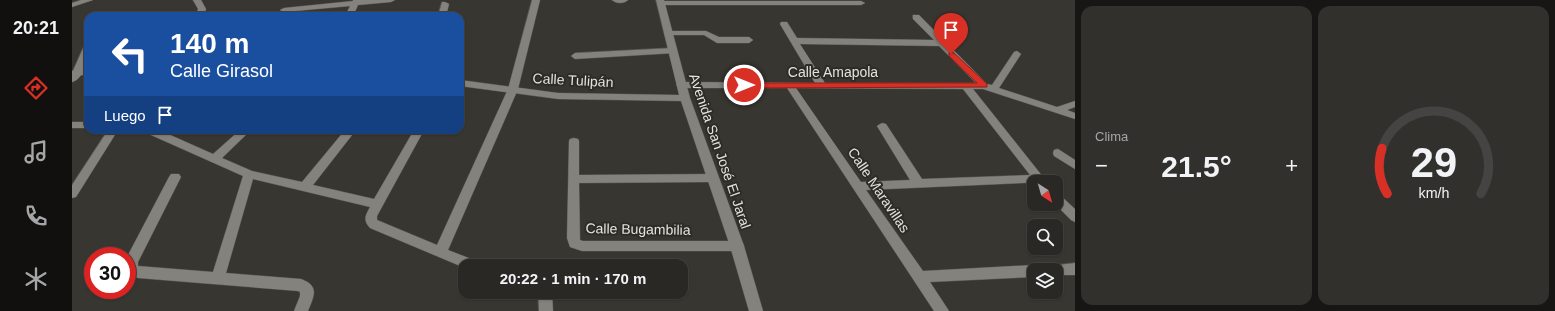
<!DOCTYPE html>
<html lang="es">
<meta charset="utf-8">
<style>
:root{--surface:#2a2825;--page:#32302d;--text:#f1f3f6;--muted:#a5a6a7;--line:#464442;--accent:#d93025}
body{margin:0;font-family:Helvetica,sans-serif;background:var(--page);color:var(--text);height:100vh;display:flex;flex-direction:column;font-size:15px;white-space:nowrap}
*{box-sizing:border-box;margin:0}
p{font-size:13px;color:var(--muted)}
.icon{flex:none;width:22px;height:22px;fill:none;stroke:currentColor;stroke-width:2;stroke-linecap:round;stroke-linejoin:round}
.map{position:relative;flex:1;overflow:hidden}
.side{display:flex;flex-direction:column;gap:6px;padding:6px;background:#171614;width:480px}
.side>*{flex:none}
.top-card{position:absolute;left:12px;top:12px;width:380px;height:122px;border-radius:12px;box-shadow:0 1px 3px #0004,0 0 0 1px var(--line);background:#1a4fa0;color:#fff;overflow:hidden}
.needle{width:26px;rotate:143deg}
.controls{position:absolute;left:955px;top:175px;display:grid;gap:8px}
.controls a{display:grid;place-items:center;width:36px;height:36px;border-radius:8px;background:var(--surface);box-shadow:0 1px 3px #0004,0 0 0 1px var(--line);font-size:20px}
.speed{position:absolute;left:12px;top:247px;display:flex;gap:8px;font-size:20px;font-weight:700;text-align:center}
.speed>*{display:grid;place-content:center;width:52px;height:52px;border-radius:50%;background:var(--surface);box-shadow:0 1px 3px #0004,0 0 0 1px var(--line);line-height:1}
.speed .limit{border:6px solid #d22;background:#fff;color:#111}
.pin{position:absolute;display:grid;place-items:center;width:34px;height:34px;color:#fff;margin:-41px -17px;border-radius:50% 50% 50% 0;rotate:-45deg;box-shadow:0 0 4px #0007}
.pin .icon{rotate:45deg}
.me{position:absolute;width:44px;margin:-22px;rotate:90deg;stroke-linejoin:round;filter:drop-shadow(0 0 3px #0008)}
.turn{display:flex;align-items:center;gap:14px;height:84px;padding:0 20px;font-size:18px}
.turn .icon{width:52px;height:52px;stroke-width:2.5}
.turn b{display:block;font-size:28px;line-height:34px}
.then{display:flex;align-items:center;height:38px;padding:0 20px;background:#0003;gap:8px;font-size:15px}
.big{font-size:30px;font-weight:800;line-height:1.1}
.side .card{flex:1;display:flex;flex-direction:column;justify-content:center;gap:6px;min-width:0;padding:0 14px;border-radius:12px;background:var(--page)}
.side .dial{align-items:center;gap:0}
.dial svg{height:104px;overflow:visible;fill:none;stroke:var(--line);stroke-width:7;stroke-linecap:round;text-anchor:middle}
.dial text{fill:var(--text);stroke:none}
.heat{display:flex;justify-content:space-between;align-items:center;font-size:22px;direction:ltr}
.side .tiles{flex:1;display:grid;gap:6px;grid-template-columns:repeat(2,1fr)}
.trip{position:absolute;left:386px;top:259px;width:230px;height:40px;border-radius:12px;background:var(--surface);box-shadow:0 1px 3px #0004,0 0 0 1px var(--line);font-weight:800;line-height:40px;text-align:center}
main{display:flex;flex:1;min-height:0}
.tab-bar{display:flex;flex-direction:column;width:72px;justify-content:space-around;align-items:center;background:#11100f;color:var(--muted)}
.tab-bar .icon{width:28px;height:28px}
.tab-bar .current{color:var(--accent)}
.tab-bar b{font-size:18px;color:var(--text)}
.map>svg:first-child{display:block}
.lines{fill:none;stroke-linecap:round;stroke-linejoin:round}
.minor-casing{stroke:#565550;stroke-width:1}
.tertiary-casing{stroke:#565550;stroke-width:1}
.minor{fill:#84827c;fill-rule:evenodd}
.tertiary{fill:#84827c;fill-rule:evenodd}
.route{fill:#d93025;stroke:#8d1f18}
.labels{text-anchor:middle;stroke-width:4;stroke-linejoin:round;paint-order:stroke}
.street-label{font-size:14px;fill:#e3e2df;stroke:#2d2c27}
</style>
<main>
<nav class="tab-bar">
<b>20:21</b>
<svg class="icon current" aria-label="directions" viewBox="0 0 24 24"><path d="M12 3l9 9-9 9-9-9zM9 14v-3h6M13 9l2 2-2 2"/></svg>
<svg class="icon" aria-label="music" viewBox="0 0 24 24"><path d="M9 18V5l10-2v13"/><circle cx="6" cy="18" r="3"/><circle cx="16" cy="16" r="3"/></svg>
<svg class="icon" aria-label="phone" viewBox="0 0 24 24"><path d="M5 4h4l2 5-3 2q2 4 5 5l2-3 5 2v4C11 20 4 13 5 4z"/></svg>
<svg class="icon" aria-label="climate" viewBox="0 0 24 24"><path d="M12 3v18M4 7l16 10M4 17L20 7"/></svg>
</nav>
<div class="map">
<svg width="1003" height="311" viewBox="0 0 1003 311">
<rect width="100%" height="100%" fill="#383631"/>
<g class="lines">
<defs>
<path id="minor" d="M121,0h8l5,9 -2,7h-8l2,-7z
M281,0h42l-4,2 -33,3 -5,11h-8l5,-10 -66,6 -4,-2 4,-2 69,-7z
M460,0h8l-22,89 -70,161 31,12 2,4h-16v2l-95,-40c-7,-8 -5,-12 0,-21l-117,-28 -27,94 75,6c19,7 13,17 7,32h-14l6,-15v-4l-2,-1 -160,-13 -11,-4v-17l42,-80 2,-3h8l2,3 -43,85v4l75,6 30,-96 -92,-41 -12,-3 -1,-2h21l54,24 27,-24h11l-29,28 30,13 50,11 43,-52h11l-43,55 61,14 40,-69h10l-47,86v4l60,25 71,-156z
M540,0h16c-4,4 -12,4 -16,0z
M586,1h203l4,2 -4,2h-203z
M370,2h3l4,2 -3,12h-8z
M841,15h6l68,69 5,1 22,-33 3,-1 4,3 -22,34 58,19 18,-6v6l-8,3 8,3v6l-92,-30h-10l74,93 -181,8 57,81 111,-6 5,2 1,3h-6v7l-104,5 19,29h-15l-147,-223h-106l-5,-3 5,-3 134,1 -35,-59 1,-2h6l10,16 137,2 -21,-21zM728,44l139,2 37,37h-151zM724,88l167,1 67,86 -108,4 -36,-55 -4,-1 -5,3 33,54 -49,2z
M593,31h41l13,6h30l4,3 -4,3h-32l-13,-8h-39l-1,-2z
M12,46h4c0,10 -3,33 -16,36v-9z
M600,48l4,3 -1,2 -100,6 -4,-3 4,-3z
M0,122h16v6h-16z
M36,130h10l-42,67 -4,1v-13z
M502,138l4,1 1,2v34l133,-1 4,1 2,3 -2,3 -4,1 -133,1 1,57 3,1h154l5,1 2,4 -2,4 -5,1h-155l-12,-4 -3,-9 2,-97 1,-2z
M986,149l17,11v9l-21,-13 -1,-3 1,-3z
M984,194l4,1 15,14v13l-4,-2 -16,-16h1z
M1003,263v12h-19v-5h-10l2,-4z
M466,292h14l1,19h-14z"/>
<path id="tertiary" d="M9,0h12l-21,7v-4z
M584,0h8l26,98 54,148 19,65h-14l-19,-65 -49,-145 -123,-2 -98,-13v-6l98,13 121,2z
M16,68v6l-16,3v-6z"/>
</defs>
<use href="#minor" class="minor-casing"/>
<use href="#tertiary" class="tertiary-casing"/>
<use href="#minor" class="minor"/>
<use href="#tertiary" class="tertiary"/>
</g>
<path class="route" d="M879,52l3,1 33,31v3l-243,1 -4,-3 4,-2h233l-28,-27v-3z"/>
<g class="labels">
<g class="street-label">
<text x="761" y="77">Calle Amapola</text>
<text transform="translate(501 80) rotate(3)" y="5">Calle Tulipán</text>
<text transform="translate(648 151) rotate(71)" y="5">Avenida San José El Jaral</text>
<text transform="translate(807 190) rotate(56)" y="5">Calle Maravillas</text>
<text transform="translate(566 229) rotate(1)" y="5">Calle Bugambilia</text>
</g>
</g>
</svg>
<div class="controls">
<a><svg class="needle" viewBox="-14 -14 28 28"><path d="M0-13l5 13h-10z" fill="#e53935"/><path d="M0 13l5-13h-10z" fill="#a5a6a7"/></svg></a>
<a><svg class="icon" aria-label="search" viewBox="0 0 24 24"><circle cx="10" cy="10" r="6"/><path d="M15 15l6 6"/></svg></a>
<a><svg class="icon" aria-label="layers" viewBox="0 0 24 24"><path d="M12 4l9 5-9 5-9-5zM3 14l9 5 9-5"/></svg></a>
</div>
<div class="speed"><div class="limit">30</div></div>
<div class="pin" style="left:879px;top:54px;background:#d93025"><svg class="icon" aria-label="arrive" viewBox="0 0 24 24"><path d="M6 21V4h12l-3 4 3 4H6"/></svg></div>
<svg class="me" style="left:672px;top:85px" viewBox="-20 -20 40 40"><circle r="17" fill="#d93025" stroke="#fff" stroke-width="3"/><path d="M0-11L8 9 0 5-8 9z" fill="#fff"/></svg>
<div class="trip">20:22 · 1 min · 170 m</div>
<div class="top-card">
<div class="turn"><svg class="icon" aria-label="left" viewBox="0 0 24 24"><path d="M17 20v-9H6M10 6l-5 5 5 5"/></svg><div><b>140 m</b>Calle Girasol</div></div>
<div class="then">Luego<svg class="icon" aria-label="arrive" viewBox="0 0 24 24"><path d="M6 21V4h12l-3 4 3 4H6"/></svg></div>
</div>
</div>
<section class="side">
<div class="tiles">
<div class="card"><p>Clima</p>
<div class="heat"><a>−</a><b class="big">21.5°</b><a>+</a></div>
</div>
<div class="card dial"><svg viewBox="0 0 100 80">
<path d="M14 69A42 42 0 1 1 86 69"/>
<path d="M14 69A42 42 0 0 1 10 34" stroke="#d93025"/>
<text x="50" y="56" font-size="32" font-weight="700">29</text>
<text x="50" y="72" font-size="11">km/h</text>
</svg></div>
</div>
</section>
</main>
